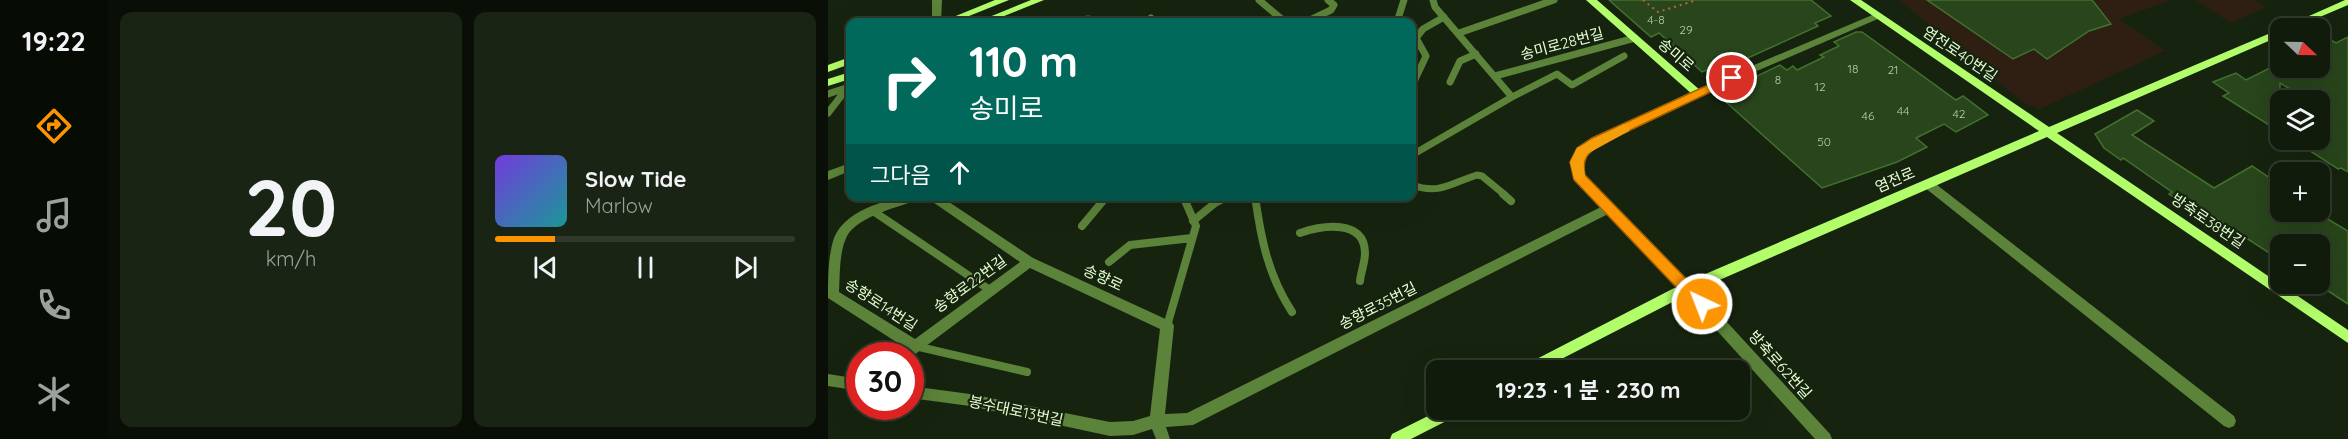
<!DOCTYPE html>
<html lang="ko">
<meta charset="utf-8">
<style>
:root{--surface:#101b0b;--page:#192414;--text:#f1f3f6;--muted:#9ca19d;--line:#30392c;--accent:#fc9501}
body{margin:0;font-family:Quicksand,"Noto Sans KR",sans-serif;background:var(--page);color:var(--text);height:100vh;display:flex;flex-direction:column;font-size:22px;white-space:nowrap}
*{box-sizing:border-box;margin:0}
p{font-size:20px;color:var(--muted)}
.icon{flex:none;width:33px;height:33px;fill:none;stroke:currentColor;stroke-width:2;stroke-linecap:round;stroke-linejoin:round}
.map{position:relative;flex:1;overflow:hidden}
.drawer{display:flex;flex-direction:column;gap:12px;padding:12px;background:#090f06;width:720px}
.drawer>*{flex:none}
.hud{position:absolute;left:18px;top:18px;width:570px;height:183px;border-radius:12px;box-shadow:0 6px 24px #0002,0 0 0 2px var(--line);background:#00695c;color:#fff;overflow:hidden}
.needle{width:39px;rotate:112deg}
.tools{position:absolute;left:1442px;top:18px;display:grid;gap:12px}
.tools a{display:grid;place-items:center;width:60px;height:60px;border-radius:12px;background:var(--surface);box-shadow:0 6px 24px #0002,0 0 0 2px var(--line);font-size:30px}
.speed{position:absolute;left:18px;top:342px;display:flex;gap:12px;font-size:30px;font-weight:700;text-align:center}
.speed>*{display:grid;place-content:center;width:78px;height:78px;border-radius:50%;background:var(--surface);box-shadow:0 6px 24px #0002,0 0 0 2px var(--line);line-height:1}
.speed .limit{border:9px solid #d22;background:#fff;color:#111}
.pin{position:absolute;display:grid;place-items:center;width:51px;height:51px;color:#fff;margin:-26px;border:3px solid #fff;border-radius:50%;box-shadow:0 2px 6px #0007}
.me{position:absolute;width:66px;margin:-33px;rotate:317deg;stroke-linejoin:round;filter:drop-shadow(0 0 4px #0008)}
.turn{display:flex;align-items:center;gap:21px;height:126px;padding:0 24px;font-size:27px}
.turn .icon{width:78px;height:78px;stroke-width:2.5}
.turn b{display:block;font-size:42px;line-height:51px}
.then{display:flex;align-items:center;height:57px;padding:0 24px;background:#0003;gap:12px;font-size:22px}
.drawer .card{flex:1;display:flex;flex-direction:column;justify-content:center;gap:9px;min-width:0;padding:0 21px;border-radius:12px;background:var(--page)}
.drawer .dial{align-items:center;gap:0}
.dial b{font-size:78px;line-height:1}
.song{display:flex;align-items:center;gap:18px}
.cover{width:72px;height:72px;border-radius:9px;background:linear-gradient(135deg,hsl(260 70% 55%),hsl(180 70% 35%))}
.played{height:6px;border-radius:3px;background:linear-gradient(90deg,var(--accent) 20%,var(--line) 20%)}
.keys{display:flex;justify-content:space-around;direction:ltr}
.drawer .tiles{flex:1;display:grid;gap:12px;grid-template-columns:repeat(2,1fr)}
.trip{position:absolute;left:598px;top:360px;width:324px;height:60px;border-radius:12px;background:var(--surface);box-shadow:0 6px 24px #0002,0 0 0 2px var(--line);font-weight:700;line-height:60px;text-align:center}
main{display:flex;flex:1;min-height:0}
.tab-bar{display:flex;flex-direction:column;width:108px;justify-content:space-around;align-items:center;background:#060b04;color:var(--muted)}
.tab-bar .icon{width:42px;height:42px}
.tab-bar .on{color:var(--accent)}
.tab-bar b{font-size:27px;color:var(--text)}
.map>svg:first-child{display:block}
.green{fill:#2e1f12}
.building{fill:#28451b;stroke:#42712d;stroke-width:1.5}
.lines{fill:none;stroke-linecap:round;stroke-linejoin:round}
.path{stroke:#b6692f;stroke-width:2;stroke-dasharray:2 4;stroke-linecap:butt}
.lane-far1{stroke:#5c833a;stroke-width:7}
.lane{stroke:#5c833a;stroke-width:8}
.street{fill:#5c833a;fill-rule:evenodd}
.secondary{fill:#b2fe6a;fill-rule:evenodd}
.route{fill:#fc9501;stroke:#a46101;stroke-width:1.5}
.slow{fill:#f59e0b}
.labels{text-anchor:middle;stroke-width:4.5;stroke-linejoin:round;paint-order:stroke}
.number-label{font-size:12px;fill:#b5d0a4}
.street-label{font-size:15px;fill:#e4ffd2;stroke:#16240f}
</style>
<main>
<nav class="tab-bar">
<b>19:22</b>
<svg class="icon on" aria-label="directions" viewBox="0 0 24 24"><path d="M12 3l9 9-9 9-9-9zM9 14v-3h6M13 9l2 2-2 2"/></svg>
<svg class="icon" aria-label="music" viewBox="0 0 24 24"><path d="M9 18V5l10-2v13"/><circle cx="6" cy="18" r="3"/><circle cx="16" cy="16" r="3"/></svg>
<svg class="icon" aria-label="phone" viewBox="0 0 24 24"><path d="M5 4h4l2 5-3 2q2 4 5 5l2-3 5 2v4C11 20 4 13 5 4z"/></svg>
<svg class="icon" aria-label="climate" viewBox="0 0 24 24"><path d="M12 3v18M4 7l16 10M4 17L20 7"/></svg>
</nav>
<section class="drawer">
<div class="tiles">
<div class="card dial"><b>20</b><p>km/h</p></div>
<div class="card">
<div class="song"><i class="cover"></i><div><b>Slow Tide</b><p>Marlow</p></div></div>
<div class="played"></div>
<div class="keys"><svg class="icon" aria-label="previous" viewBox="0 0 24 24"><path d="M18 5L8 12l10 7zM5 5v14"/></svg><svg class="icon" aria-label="pause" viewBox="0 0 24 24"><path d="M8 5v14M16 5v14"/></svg><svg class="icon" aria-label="next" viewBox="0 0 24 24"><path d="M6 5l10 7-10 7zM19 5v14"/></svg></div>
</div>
</div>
</section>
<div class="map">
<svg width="1520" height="439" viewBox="0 0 1520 439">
<rect width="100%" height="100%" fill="#16240f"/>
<path class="green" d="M1071,0h272l-52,19 46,32 -125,58 -16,-6z
M1367,0h58l13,7 -35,16z"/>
<path class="building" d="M781,0h202l20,16 -16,7 3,3 -101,46 -5,-4 -10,4 -43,-39 -8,4z
M1099,0h165l19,24 -22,7 -42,28 -13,-10 -21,10z
M1028,32h6l94,68 7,-4 25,19 -32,17 -12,-8 -28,14 11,9 -30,15 -75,26 -104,-93 62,-30 7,5 6,-4 4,4 27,-13 -4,-2 19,-9 -5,-4z
M1520,37v135l-7,-4 -3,1 -45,-29h26v-40h-11l-28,-17v49l-57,-36 6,-3 -16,-11 23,-9 10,7 34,-17v5h39v-25l10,-4 7,4z
M1309,110l17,11 -22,14 82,53 38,-22 28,19v27h36l32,19v73l-29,-19v-41h-39v16l-72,-47 -5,4 -34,-23 3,-2 -49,-34 -2,2 -17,-12 -9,-14z"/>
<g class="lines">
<path class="path" d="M815,0l15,12 39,-12"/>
<path class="lane-far1" d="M431,0l26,22
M605,0l2,7 77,90
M246,22l14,-3 15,3
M318,22l5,-4
M478,22l25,-12 3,-5 -6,-5
M569,22l7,-22
M631,33l95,-33
M667,76l140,-38
M622,82l10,-21 16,-7
M584,86l14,-30 -10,-18 7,-9 21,-12
M0,94l18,-6
M0,113l20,-26
M584,155l100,-58 45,-23 15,11 52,-29
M584,185c28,10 39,-2 65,-10l5,1 23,19"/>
<path class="lane" d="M675,194l8,7
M427,196c6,43 13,79 37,116
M45,211l117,79
M365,221l22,-18 13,-7
M254,226l25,-30
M472,233c21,-7 65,-15 65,20 0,9 -4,19 -5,28
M281,262l21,-17 62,-7
M339,326l29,-100 -13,-30
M87,346l112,26"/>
<path class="street" d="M104,0h10l-1,22h-9z
M1049,13l5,3 -2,2 -179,77 -100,49c-14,9 -18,15 -16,32l107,108 138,150 2,5h-17l-133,-147 -74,-78 -415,211 -27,2 4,12h-14l-4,-10 -19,6 -23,1 -140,-30 -60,-8v-12l60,8 140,28 23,-1 17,-5 10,-87 -130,-61 -120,90v-2h-14l8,-9 -76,-49c0,-19 0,-42 6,-60 12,-30 60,-42 89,-42l-2,3c-20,7 -63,17 -74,37 -8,16 -7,38 -8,56l76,47 105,-77 -96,-66h16l93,62 139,64 2,4 -9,88 22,-1 414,-206c-24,-25 -48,-42 -8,-69l100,-47z
M22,163v8l-22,9v-9z
M1100,180l4,1 302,235 2,5 -2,5 -5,2 -5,-2 -300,-239 -2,-3z
M0,374l32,5v12l-32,-5z"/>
<path class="secondary" d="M167,0h14l-55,22h-13z
M203,0h13l-55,22h-12z
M758,0h11l104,91 1,2 -1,2h-8z
M1022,0h11l188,127 231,-98v7l-223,97 291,197v13l-301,-206 -355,155 -152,78h-19l2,-4 159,-82 357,-153z
M1517,0h3v5l-54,23h-12z
M22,57v7l-22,8v-7z
M22,72v7l-22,7v-7z
M612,410h20l-2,5 -47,24h-21l2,-5z"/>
</g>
<path class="route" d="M904,74l4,1v5l-135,64c-14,10 -19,14 -16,31l122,125 2,4 -2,5 -5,2 -5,-2 -123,-129 -4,-18 7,-14 15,-10z"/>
<path class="slow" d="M796,124l6,4 -1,3 -42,23 -4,8 2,14 -6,4 -5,-1 -4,-17 7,-14z"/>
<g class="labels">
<g class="number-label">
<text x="828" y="24">4-8</text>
<text x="858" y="34">29</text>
<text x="1025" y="73">18</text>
<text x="1065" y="74">21</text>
<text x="950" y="84">8</text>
<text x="992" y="91">12</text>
<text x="1075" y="115">44</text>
<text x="1131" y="118">42</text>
<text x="1040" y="120">46</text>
<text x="996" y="146">50</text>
</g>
<g class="street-label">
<text transform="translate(734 44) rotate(-15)" y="5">송미로28번길</text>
<text transform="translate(1132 54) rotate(34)" y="5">염전로40번길</text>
<text transform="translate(848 55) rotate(41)" y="5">송미로</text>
<text transform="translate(1067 180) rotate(-23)" y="5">염전로</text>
<text transform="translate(1380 221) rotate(34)" y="5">방축로38번길</text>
<text transform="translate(275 278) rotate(25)" y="5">송향로</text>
<text transform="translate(142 284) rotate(-36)" y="5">송향로22번길</text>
<text transform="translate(53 305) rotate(33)" y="5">송향로14번길</text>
<text transform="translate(550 306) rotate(-27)" y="5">송향로35번길</text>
<text transform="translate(952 365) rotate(48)" y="5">방축로62번길</text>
<text transform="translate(188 411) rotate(12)" y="5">봉수대로13번길</text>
</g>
</g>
</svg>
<div class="tools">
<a><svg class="needle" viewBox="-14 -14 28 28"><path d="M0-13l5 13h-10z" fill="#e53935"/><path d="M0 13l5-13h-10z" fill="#9ca19d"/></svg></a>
<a><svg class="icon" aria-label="layers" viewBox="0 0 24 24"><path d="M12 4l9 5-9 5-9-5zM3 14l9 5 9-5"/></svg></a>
<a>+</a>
<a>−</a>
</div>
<div class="speed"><div class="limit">30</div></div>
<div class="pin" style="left:904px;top:78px;background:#d93025"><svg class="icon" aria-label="arrive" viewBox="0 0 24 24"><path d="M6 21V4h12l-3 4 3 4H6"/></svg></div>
<svg class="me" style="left:874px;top:304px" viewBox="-20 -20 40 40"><circle r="17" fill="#fc9501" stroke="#fff" stroke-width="3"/><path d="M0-11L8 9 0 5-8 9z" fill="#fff"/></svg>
<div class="trip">19:23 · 1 분 · 230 m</div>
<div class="hud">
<div class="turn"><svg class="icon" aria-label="right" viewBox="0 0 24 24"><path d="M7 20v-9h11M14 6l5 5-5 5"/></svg><div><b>110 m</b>송미로</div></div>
<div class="then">그다음<svg class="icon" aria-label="ahead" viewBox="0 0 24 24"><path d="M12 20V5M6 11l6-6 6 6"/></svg></div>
</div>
</div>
</main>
